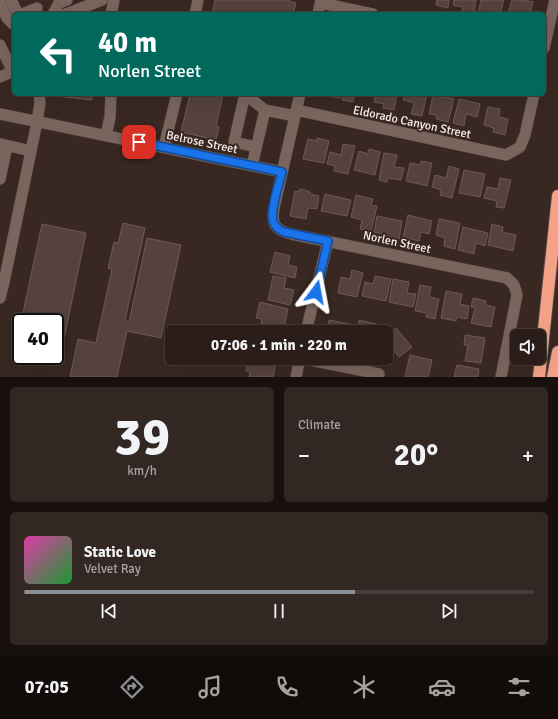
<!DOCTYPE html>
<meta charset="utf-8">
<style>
:root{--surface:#2b1e1a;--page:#332723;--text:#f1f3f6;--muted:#a6a2a2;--line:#473c39;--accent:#8c9099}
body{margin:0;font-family:Signika,sans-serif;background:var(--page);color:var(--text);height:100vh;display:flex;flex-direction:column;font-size:15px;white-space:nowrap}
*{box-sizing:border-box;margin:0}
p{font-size:13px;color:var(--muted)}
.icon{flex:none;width:22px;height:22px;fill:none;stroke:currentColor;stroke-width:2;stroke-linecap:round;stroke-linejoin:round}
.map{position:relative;height:377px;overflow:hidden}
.details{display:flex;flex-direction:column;gap:10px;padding:10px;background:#18100e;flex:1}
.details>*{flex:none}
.banner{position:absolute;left:12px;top:12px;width:534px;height:84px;border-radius:6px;box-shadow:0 4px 16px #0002,0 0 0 1px var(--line);background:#00695c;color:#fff;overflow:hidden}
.controls{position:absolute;left:510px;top:329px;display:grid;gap:8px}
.controls a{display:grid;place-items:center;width:36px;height:36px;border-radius:6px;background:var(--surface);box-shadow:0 4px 16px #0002,0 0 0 1px var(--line);font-size:20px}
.speed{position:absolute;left:12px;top:313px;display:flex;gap:8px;font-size:20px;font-weight:700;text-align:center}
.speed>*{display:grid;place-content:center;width:52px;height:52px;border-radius:50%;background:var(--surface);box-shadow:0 4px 16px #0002,0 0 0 1px var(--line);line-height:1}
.speed .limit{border:2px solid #111;border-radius:6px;background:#fff;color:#111}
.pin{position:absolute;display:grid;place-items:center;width:34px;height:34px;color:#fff;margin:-17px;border-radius:8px;box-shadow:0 2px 6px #0006}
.me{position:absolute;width:44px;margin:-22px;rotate:13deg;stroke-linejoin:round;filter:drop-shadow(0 0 3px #0008)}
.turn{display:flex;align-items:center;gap:14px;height:84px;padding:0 20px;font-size:18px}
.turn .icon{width:52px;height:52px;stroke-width:2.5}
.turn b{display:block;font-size:28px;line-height:34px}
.big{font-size:30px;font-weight:700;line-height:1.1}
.details .card{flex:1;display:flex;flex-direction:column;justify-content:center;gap:6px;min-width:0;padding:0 14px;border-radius:6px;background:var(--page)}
.details .dial{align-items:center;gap:0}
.dial b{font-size:52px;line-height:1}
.song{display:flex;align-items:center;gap:12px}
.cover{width:48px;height:48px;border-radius:6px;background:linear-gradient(135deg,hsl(320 70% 55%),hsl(130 70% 35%))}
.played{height:4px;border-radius:2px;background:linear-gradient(90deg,var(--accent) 65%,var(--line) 65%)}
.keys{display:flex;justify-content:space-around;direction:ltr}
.heat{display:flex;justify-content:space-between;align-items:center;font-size:22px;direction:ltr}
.details .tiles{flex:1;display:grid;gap:10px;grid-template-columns:1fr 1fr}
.card:last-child{grid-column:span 2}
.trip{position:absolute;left:165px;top:325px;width:228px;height:40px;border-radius:6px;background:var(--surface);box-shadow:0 4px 16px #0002,0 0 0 1px var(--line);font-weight:700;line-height:40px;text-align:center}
.menu{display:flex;height:64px;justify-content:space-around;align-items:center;background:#110c0a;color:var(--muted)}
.menu .icon{width:28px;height:28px}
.menu .on{color:var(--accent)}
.menu b{font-size:18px;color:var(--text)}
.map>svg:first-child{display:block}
.building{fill:#55423c;stroke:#6d5952}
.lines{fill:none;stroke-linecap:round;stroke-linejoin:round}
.minor-casing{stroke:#544541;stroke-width:12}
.highway-casing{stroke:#544541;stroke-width:14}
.minor{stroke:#79655e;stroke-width:11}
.highway{stroke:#f4a286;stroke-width:12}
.route-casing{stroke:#114b97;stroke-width:10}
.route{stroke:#1a73e8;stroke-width:7}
.labels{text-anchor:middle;stroke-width:4;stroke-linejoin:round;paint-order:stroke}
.street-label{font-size:12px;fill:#faeeea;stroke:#392822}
</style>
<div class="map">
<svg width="558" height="377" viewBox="0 0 558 377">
<rect width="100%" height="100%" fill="#392822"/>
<path class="building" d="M215,0h71l10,3 -3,11h-81z
M437,0h12l-1,8 -12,-3z
M454,0h22l-2,13 -12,-2 1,-4 -10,-2z
M481,0h23l-4,14 -11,-3v3h-11z
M512,0h11l10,2 -3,12h-22z
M56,94h36v6l-36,-4z
M190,94h33l-7,33h3l-3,13 -35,-8z
M328,94h13l-1,4 -12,-2z
M344,94h11l-2,8 -11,-2z
M376,94h21l-3,16 -11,-2 1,-4 -10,-2z
M404,94h23l-5,22 -11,-2 3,-11 -11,-3z
M433,95l21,4 -6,23 -12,-3 1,-4 -8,-1z
M459,99l21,5 -3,13 -11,-3 -2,12 -11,-3z
M488,107l12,2 -1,8 9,2 -3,16 -12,-3 1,-4 -10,-3z
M317,138l12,3 -5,22 -21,-4 5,-20 9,2z
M343,144l12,2 -7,28 -14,-3 1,-5 -8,-2 3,-12 11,3z
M369,149l11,3 -5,23 -21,-5 5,-19 9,3z
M384,153l13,2 -3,12 10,1 -3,12 -13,-2 -1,4 -8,-2z
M421,161l11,2 -5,23 -21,-5 4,-18 10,2z
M449,166l10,3 -7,29 -12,-3 1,-5 -9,-3 3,-12 11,3z
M464,170l21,4 -5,23 -21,-4z
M500,178l11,2 -7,28 -8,-1 1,-6 -13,-3 3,-11 11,2z
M300,189l10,3v2l9,2 -2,13 -9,-1 -2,11 -16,-3 5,-25 4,1z
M325,194l26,6 -4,16 -26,-5z
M356,195l17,4 -2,6 6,1 -6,25 -11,-2 2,-9 -11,-3z
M408,215l24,6 -3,13 -8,-2 -2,9 -16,-4z
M377,216l25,5 -3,18 -16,-3 1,-2 -10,-2z
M439,219l21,4 -5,26 -11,-3 1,-8 -9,-3z
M123,223l22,5 -20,93 4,1 18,-84 34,7 -20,93 -34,-7 -10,46h-47l8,-38 18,4 16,-74 -4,-1 6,-26 4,1z
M42,224l44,9 -22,106 -9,-2v-15h-34z
M492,224l11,3 -1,5 14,3 -3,16 -25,-6z
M463,227l25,6 -3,13 -9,-3 -2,11 -16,-4z
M275,252l15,4 -2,9 9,2 -2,11 -25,-6z
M352,270l11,3 -6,24 -19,-4 3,-16 9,2z
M273,276l13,2 -2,10 10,2 -4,15 -22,-5z
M375,276l16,3 -5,22 -24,-5 3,-14 8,2z
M393,279l16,3 -2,11 9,1 -3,13 -24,-5z
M420,285l11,2 -2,10 10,2 -4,20 -9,-2 1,-4 -12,-2z
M446,291l16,3 -2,10 9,2 -2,13 -10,-2 -1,4 -15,-3z
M473,298l13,3 -1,4 10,2 -4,20 -20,-4 4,-15 -4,-1z
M260,302l28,7 -5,23h-7l-16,-4 2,-9 -6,-1z
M329,320l25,5 -1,7h-27z
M359,320l21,5 -2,7h-21z
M396,328l16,19 -13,10 -13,-16v-5z
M465,335l20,3 -4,25 -16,-2 3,-16h-4z
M55,350l5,1 -3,15 -34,-7v-3h32z
M410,355l22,5 -4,17h-23z
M249,358h8l19,5 -3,14 -10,-1 -1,1h-13l1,-5 -4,-1z
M457,365l22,4 -1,8h-24z"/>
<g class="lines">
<defs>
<path id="minor" d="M11,0l7,14
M0,3l7,15 7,7
M321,3l52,11
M22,14l15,-6
M53,14l6,-11 8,-3
M66,14l36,-14
M111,14l3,-14
M195,14l3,-14
M318,14l3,-14
M0,45l13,27
M544,48l11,-48
M0,77l14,-6
M300,94l-26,114c-3,16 1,22 17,26l216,44 7,7 3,10 -16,82
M296,110l210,45 14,-8 5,-12 9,-41
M0,114l282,58
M106,136l4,-19 1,-23
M1,144l30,7
M164,147l13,-53
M256,147l-22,-5 11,-48 20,16 30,6
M252,166l13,-56
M0,179l7,-33
M0,281l4,1 -4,16
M4,282l33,-160 3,-19 -1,-9
M306,332l22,-91
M300,358l79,16
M296,377l4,-19"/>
<path id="highway" d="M539,377l19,-181
M553,377l5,-25"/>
</defs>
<use href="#minor" class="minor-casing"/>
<use href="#highway" class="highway-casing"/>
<use href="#minor" class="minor"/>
<use href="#highway" class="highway"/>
</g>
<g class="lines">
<defs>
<path id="route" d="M139,142l143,30c-3,13 -12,37 -9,49 2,6 6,9 11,11l44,9 -12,51"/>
</defs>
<use href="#route" class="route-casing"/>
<use href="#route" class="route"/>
</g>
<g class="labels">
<g class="street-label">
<text transform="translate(412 122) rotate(12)" y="4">Eldorado Canyon Street</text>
<text transform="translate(202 142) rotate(12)" y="4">Belrose Street</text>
<text transform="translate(397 242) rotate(12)" y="4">Norlen Street</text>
</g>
</g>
</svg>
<div class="controls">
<a><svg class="icon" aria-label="sound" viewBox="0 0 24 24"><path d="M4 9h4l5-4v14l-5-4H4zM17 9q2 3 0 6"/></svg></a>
</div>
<div class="speed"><div class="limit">40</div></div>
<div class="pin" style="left:139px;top:142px;background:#d93025"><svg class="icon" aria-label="arrive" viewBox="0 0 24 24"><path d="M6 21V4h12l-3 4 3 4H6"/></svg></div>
<svg class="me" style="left:316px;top:292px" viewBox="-20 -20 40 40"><path d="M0-17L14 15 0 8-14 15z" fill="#1a73e8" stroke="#fff" stroke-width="4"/></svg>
<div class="trip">07:06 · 1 min · 220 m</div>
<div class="banner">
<div class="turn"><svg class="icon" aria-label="left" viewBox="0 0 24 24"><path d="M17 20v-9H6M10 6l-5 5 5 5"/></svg><div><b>40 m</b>Norlen Street</div></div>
</div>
</div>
<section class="details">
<div class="tiles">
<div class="card dial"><b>39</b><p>km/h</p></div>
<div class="card"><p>Climate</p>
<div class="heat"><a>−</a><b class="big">20°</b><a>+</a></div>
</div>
<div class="card">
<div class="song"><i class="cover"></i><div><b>Static Love</b><p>Velvet Ray</p></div></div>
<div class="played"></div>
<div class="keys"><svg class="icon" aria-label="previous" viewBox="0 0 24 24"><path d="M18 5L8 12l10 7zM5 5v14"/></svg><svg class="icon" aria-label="pause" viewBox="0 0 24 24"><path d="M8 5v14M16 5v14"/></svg><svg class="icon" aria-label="next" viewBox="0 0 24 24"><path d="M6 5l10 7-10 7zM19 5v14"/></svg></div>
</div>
</div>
</section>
<nav class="menu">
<b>07:05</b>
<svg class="icon on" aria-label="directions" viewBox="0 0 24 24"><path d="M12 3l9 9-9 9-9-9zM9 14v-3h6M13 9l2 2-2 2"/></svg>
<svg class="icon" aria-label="music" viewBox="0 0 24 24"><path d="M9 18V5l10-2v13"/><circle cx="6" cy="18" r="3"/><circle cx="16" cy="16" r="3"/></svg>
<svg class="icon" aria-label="phone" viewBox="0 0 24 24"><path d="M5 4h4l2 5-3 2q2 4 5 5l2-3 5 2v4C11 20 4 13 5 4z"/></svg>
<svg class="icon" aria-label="climate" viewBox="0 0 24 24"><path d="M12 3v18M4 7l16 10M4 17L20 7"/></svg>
<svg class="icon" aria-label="car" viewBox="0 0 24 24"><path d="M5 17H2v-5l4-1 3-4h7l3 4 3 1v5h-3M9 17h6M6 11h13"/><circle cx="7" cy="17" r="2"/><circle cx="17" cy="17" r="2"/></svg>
<svg class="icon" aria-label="filters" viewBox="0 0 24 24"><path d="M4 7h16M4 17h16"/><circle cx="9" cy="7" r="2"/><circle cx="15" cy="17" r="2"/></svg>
</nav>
